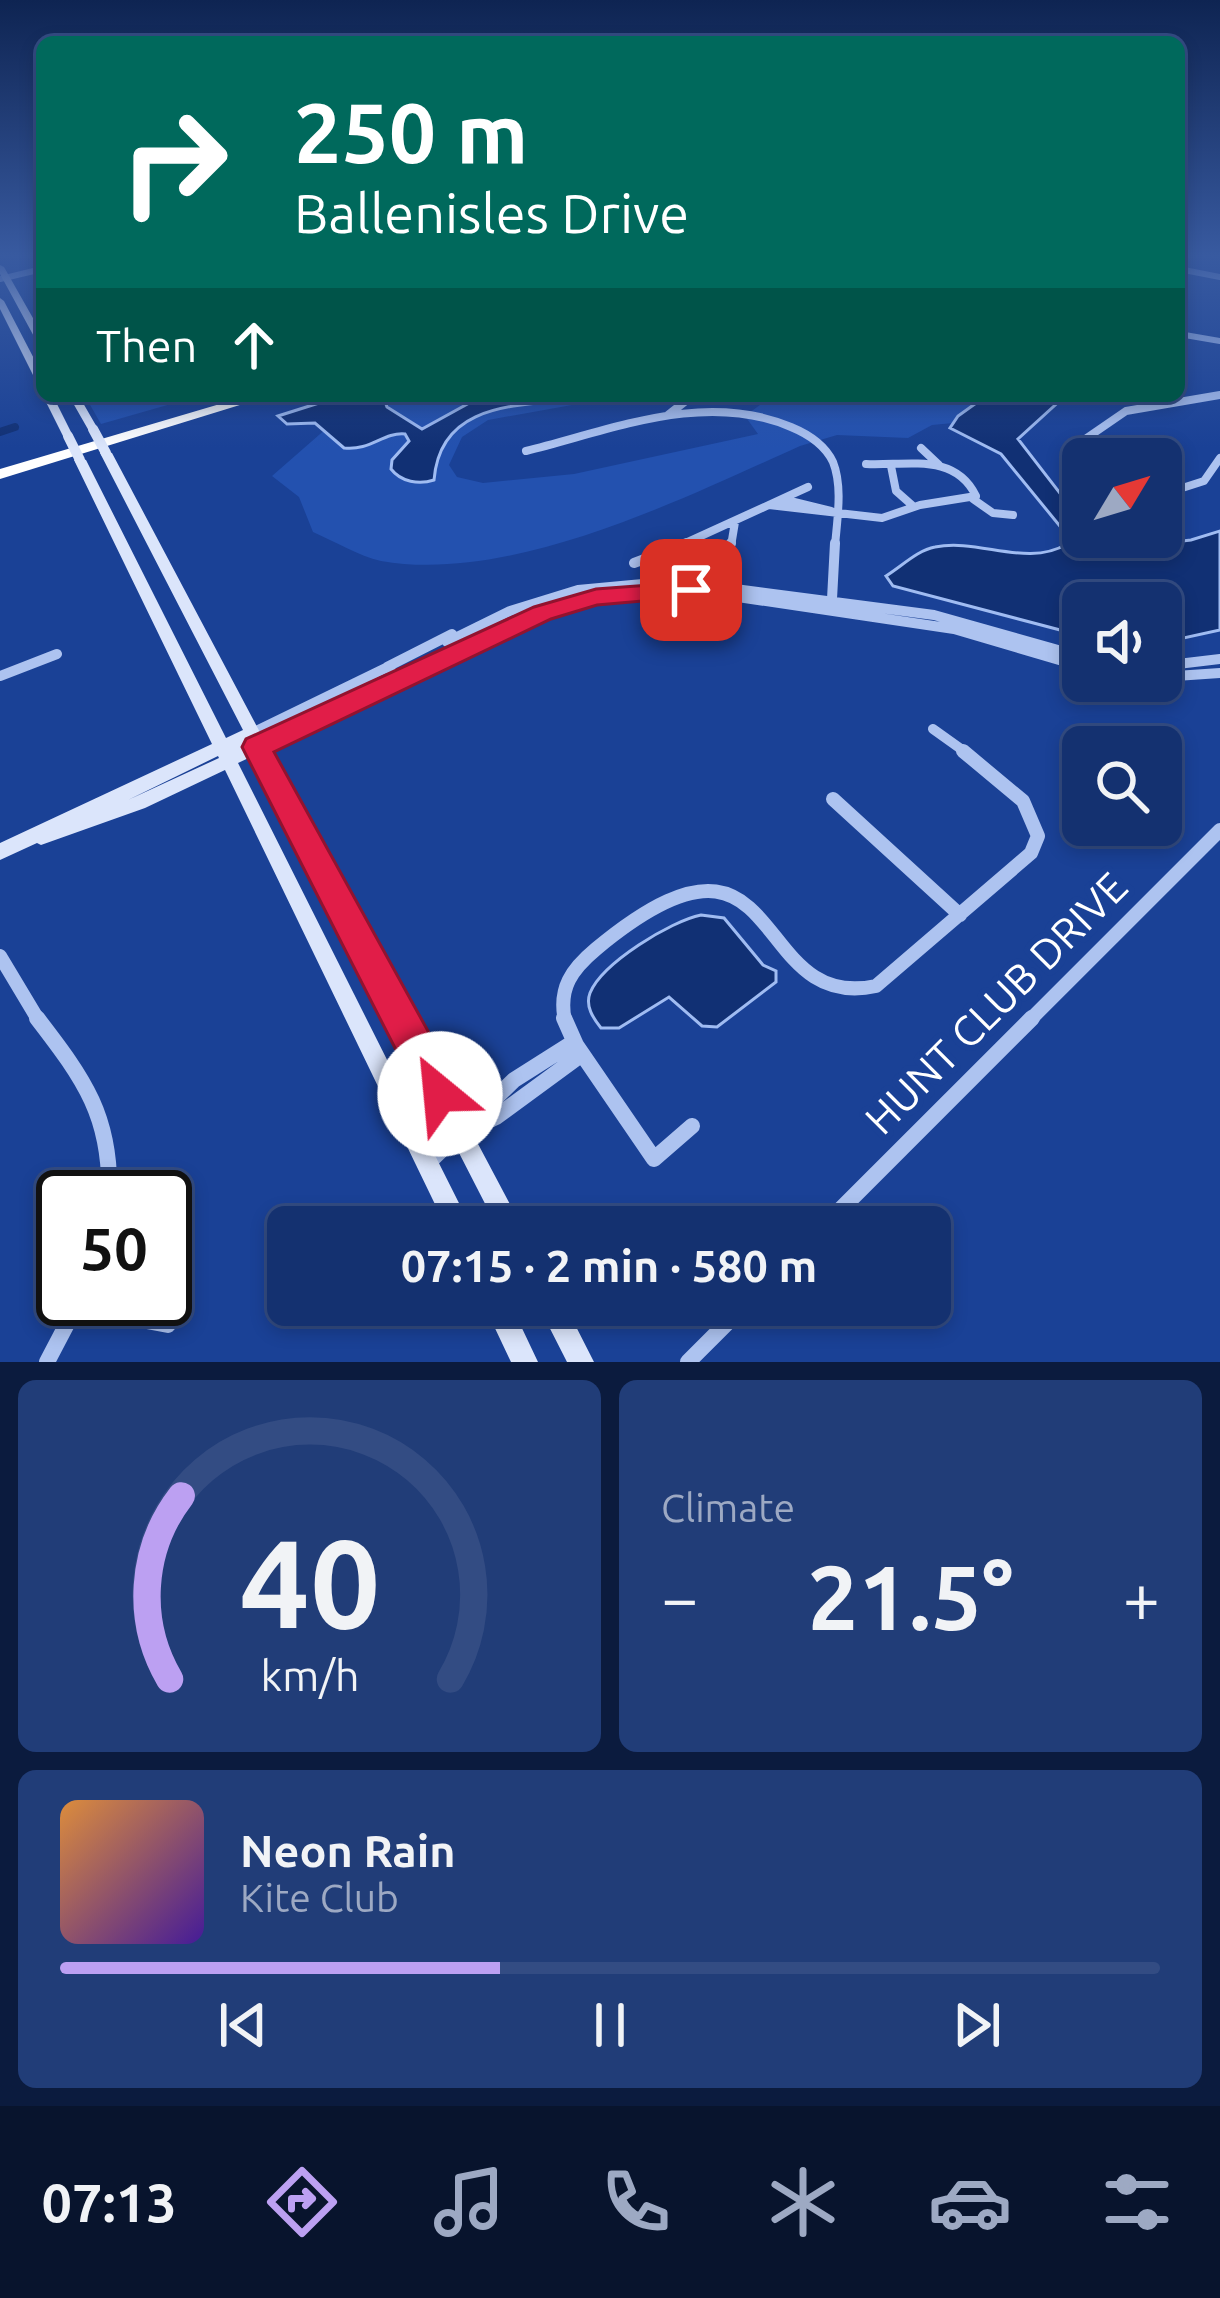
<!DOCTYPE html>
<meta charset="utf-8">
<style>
:root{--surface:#143170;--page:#213d78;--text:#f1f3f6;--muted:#9da9c3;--line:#334c83;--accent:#bca0f2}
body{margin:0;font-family:Ubuntu,sans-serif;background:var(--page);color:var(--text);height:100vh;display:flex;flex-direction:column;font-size:45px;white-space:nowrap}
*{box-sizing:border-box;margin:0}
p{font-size:39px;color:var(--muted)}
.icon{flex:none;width:66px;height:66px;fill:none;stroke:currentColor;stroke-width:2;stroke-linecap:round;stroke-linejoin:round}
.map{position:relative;height:1362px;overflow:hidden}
.sheet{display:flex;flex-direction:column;gap:18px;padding:18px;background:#0b1b3e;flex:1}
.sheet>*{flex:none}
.guide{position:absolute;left:36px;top:36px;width:1149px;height:366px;border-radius:18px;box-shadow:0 6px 18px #0003,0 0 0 3px var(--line);background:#00695c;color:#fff;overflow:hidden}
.needle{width:78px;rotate:52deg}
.buttons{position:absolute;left:1062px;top:438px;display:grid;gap:24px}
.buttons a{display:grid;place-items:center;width:120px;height:120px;border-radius:18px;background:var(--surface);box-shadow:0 6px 18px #0003,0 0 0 3px var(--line);font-size:60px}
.speed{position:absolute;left:36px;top:1170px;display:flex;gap:24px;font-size:60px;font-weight:700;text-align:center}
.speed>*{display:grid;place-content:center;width:156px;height:156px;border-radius:50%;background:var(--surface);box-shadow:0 6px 18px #0003,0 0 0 3px var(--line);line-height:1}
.speed .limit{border:6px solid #111;border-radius:18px;background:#fff;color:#111}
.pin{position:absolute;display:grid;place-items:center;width:102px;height:102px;color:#fff;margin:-51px;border-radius:24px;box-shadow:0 6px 18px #0006}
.me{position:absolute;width:132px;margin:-66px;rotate:332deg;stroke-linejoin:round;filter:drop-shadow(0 0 9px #0008)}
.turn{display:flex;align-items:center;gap:42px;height:252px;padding:0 60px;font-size:54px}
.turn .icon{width:156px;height:156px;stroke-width:2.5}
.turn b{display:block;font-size:84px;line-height:102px}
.then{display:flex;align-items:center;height:114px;padding:0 60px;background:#0003;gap:24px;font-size:45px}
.big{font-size:90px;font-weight:600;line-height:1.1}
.sheet .widget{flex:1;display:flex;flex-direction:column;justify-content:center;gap:18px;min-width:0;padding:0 42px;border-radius:18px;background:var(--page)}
.sheet .dial{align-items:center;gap:0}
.dial svg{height:312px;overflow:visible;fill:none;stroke:var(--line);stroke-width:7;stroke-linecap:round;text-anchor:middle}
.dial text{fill:var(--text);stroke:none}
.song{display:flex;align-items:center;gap:36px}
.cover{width:144px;height:144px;border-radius:18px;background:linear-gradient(135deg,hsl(30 70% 55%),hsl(260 70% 35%))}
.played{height:12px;border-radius:6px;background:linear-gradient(90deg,var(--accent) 40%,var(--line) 40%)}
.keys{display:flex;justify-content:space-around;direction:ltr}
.heat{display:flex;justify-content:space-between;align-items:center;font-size:66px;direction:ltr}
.sheet .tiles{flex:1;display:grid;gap:18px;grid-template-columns:1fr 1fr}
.widget:last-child{grid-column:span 2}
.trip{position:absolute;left:267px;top:1206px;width:684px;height:120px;border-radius:18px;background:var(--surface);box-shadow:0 6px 18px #0003,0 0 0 3px var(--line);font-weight:600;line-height:120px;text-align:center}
.menu{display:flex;height:192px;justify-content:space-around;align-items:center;background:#08142d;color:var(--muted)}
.menu .icon{width:84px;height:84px}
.menu .active{color:var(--accent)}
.menu b{font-size:54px;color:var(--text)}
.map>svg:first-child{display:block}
.green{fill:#2351af}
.water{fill:#113074;stroke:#a0bcf2;stroke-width:3}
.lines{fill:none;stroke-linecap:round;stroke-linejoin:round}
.canal{stroke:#113074;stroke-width:8}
.street-far4{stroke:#adc3f0;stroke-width:6}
.street-far3{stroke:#adc3f0;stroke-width:8}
.street-far2{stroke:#adc3f0;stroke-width:10}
.street-far1{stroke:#adc3f0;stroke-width:14}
.street{stroke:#adc3f0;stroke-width:16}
.secondary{fill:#dbe5fb;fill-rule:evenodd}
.highway{fill:#fff;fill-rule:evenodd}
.secondary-bridge{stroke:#dbe5fb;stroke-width:10}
.route{fill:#e11d48;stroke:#92132f;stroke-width:3}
.labels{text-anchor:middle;stroke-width:12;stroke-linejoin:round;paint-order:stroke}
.near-street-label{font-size:42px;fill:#fff;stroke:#1a4196}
</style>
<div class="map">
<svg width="1220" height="1362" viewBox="0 0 1220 1362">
<rect width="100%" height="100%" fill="#1a4196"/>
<path class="green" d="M85,396h114l-98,28z
M372,396h250l-134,24 -26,17 -13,28 8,12 26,6 91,-9 184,-40 -13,-18 27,-20h237l-45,26 -32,3 -24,13 -71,-3 -37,11c-118,53 -289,138 -419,115 -22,-5 -47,-20 -68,-29l-14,-35 -27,-21 87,-76z"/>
<path class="water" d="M341,396h42l4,11 35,22 60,-33h117c-64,12 -158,-3 -165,84 -15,5 -33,2 -43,-11l1,-9 17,-19 -4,-7c-22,-2 -34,17 -61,14l-29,-25 -28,1 -9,-8z
M986,396h79l-47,43 65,84v14l39,11 69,-8 29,-9v99l-59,13v-40h-78v33l-190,-50 -7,-10c16,-10 32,-26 49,-29 44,-9 92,21 132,-3l1,-8 -67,-82 -51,-26 8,-12z
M701,915l23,3 39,47 13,6v11l-59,45 -15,-1 -33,-29 -50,31h-18c-8,-10 -16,-22 -11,-35 12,-30 81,-72 111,-78z"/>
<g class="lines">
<path class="canal" d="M0,432l15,-5"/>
<path class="street-far4" d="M1179,269l41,8
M0,279l42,-10
M1179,334l41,7"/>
<path class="street-far3" d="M668,415l24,-19
M921,448l18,17
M526,451c86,-21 178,-61 265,-24 17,7 34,18 42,35 10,25 4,58 2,84
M1084,459l-6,-15 48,-33 94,-16
M891,466l5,25 17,15
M973,499l20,14 20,2
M786,500l45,11
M769,505l113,13 38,-13 56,-9c-21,-44 -69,-30 -110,-32
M1161,505l15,-15 28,-9 16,-23
M679,546l129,-59
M731,546l4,-24"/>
<path class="street-far2" d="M668,548l14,10 41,2 8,-17
M634,563l53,-20
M832,599l3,-56
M452,634l-65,33 11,14 65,-28
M447,642l63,-31 68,-21 97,-9 259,34 149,42
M455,651l116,-48 75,-12 45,-1 263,39 129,38
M1161,666l59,-7
M0,676l57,-22
M1161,677l59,-4
M933,729l35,25
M250,734l142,-69
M257,747l143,-68"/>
<path class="street-far1" d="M833,799l127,116
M0,956l39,65
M565,1021c-7,-33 7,-52 31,-72 193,-160 150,65 280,37l155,-133 7,-17 -15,-35 -60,-50
M1029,1021l191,-191"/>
<path class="street" d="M37,1018c47,61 75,99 72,179
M564,1018l12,27 78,114 38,-33
M464,1132l32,-15 86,-63
M428,1163l86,-83 60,-38
M823,1227l209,-209
M77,1308l91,17
M47,1362l33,-63
M688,1362l57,-57"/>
<path class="secondary" d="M0,265l4,2 38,67v11l-5,-3 -37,-68z
M0,298l4,3 38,73v12l-5,-3 -37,-74z
M43,396h10l20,40 -1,2 -9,-2z
M69,396h10l19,33 -1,2h-8z
M106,450l6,3 410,774h-25l-242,-472 -17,8 233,464h-25l-221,-457 -80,38 -104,37 -4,-2 -37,17v-17l212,-99 -138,-284 2,-2 4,-1 6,3 140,278 17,-8 -143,-277zM218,756l1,2 -91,42z
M484,1305h27l27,57h-27z
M538,1305h27l29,57h-27z"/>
<path class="highway" d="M247,396h22l-269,83v-10z"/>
<path class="secondary-bridge" d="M93,429l13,24
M68,436l12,24"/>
</g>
<linearGradient id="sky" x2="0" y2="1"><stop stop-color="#0e2452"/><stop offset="0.57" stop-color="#385aa0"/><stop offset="1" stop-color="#385aa0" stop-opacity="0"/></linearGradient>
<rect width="1220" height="448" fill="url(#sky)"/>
<path class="route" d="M691,582l9,2v12l-103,9 -46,14 -277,133 181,328 6,14 -6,15 -15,6 -14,-6 -184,-362 4,-8 288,-132 62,-18z"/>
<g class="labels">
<g class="near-street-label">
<text transform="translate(996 1003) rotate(-45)" y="15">HUNT CLUB DRIVE</text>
</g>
</g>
</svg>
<div class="buttons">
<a><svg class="needle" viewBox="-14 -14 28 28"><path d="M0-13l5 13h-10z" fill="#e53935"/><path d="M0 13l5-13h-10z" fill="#9da9c3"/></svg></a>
<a><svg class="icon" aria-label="sound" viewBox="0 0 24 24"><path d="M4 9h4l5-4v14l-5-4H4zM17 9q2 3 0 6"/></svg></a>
<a><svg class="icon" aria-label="search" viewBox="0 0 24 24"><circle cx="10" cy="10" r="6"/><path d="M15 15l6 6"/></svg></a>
</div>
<div class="speed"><div class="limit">50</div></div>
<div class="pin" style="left:691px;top:590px;background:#d93025"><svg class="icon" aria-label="arrive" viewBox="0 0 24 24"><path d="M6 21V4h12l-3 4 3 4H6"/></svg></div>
<svg class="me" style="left:440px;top:1094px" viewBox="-20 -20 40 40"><circle r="19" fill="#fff"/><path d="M0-13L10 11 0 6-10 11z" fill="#e11d48"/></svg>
<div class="trip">07:15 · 2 min · 580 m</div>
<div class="guide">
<div class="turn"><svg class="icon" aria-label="right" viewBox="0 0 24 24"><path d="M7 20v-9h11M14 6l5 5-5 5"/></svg><div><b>250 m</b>Ballenisles Drive</div></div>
<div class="then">Then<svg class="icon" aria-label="ahead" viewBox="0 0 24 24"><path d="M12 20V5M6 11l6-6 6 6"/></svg></div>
</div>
</div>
<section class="sheet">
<div class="tiles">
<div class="widget dial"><svg viewBox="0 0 100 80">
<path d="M14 69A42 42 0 1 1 86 69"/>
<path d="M14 69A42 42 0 0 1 17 22" stroke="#bca0f2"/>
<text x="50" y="56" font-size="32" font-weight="700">40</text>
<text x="50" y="72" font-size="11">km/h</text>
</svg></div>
<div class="widget"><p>Climate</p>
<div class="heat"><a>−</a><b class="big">21.5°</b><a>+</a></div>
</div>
<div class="widget">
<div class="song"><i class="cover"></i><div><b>Neon Rain</b><p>Kite Club</p></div></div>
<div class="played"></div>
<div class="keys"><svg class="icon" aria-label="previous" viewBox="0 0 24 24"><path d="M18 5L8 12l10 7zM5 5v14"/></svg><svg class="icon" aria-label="pause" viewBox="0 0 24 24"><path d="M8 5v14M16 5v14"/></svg><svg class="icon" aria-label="next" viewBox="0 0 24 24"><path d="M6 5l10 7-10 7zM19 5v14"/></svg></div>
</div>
</div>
</section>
<nav class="menu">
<b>07:13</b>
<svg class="icon active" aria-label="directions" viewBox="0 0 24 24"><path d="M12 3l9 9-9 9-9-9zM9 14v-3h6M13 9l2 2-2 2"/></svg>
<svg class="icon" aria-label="music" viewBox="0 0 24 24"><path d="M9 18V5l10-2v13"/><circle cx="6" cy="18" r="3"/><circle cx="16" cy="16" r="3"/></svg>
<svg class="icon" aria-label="phone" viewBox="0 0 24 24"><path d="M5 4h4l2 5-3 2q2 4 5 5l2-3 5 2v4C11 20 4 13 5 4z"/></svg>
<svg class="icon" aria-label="climate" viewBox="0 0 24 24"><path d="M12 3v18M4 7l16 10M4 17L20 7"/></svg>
<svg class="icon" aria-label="car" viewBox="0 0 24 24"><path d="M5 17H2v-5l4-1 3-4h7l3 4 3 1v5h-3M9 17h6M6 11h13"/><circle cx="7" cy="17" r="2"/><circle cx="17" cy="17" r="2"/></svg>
<svg class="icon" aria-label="filters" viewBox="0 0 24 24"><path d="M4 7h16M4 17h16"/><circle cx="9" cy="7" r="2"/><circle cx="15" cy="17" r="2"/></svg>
</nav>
